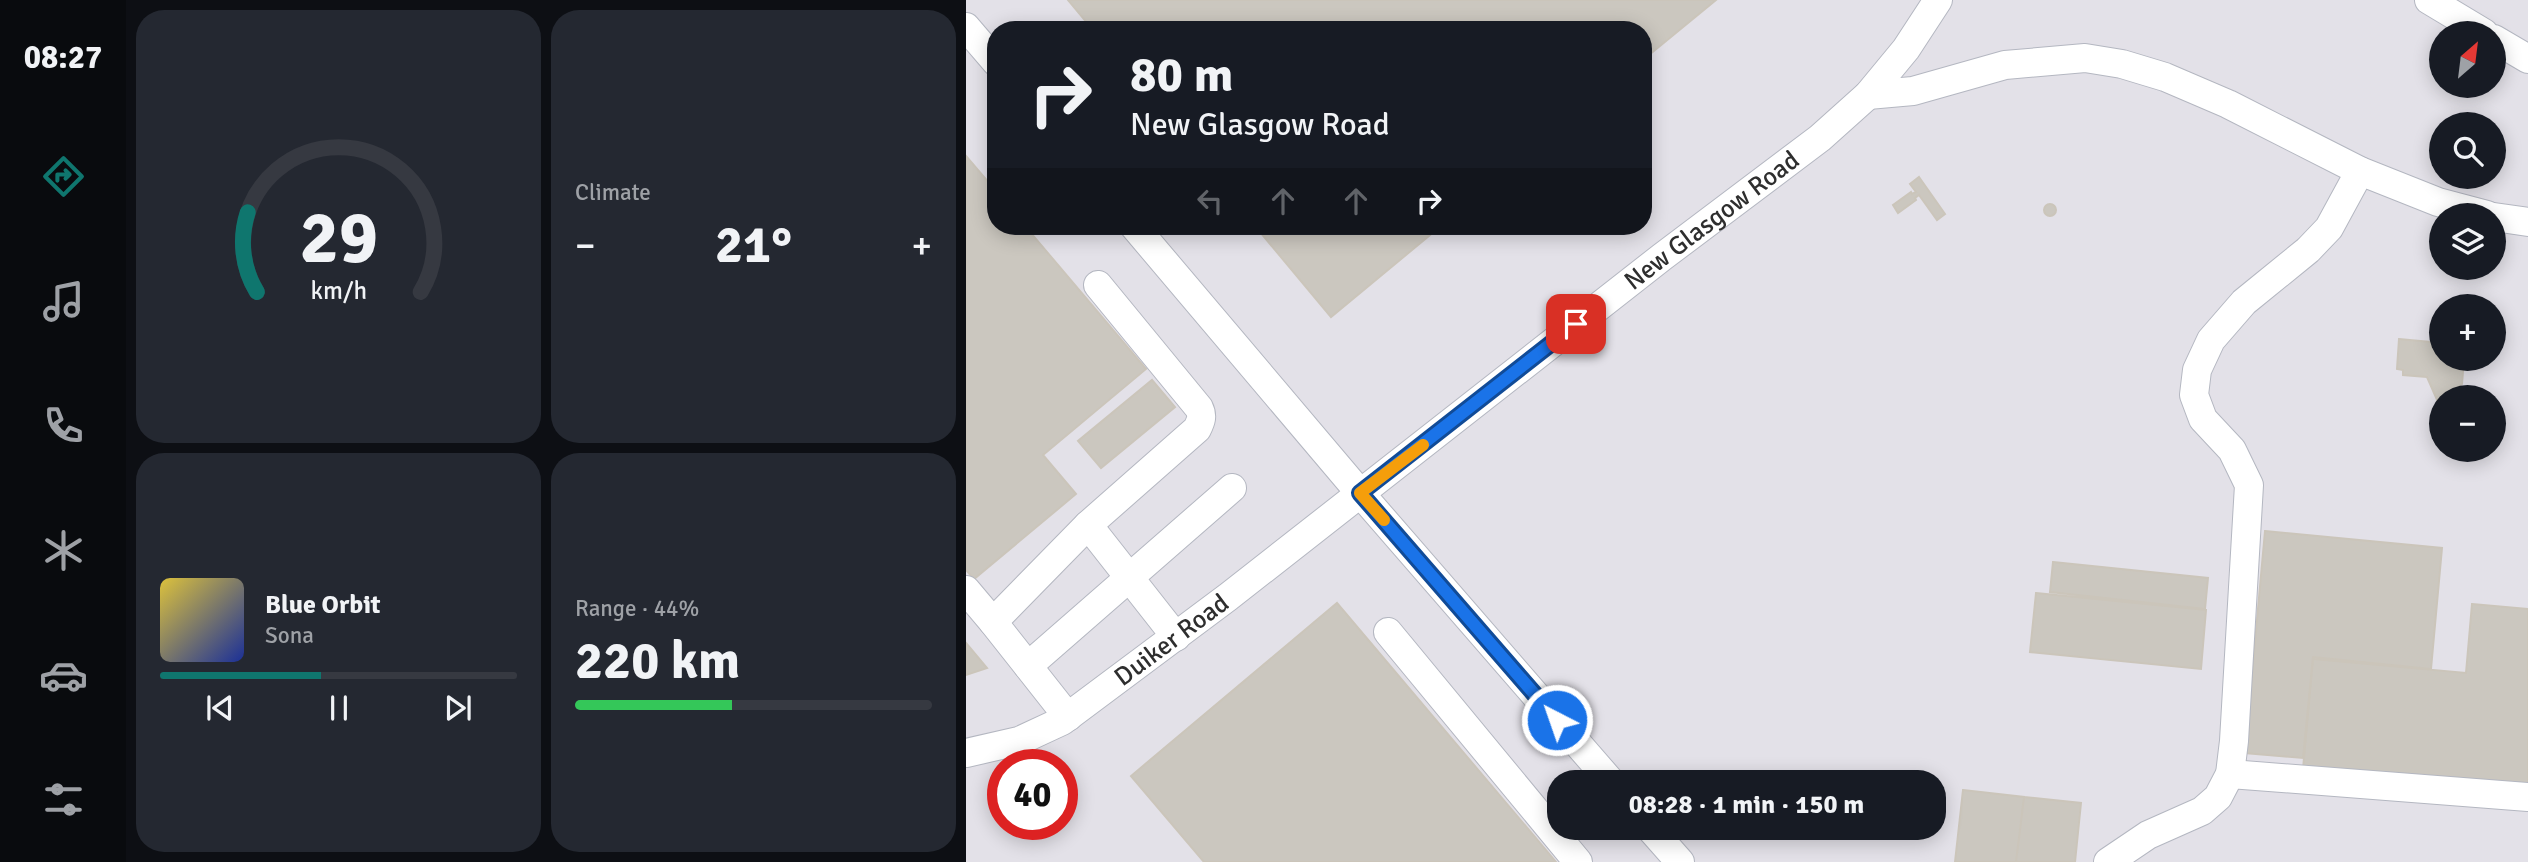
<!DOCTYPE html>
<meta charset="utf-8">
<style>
:root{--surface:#171b24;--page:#242831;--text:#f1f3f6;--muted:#9ea1a6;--line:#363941;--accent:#0f766e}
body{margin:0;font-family:Signika,sans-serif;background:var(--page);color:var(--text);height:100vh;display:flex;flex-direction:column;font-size:26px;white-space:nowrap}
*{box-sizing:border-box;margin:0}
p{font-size:23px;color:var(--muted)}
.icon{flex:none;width:38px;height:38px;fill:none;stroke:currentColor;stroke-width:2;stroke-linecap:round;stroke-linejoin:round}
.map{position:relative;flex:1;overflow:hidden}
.drawer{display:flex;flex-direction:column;gap:10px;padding:10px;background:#0d0f14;width:840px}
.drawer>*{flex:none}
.banner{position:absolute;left:21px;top:21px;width:665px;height:214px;border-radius:28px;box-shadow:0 4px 18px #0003;background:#171b24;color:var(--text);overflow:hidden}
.needle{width:46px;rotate:28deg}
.tools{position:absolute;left:1463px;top:21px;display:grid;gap:14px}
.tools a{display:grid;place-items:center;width:77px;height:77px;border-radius:50%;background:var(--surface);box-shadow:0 4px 18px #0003;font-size:35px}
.speed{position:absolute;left:21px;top:749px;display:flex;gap:14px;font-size:35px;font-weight:700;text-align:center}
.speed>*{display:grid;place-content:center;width:91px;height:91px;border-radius:50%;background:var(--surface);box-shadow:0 4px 18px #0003;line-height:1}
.speed .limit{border:10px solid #d22;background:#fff;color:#111}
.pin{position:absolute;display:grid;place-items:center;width:60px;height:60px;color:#fff;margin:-30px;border-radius:14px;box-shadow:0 4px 10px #0006}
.me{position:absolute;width:77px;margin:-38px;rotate:319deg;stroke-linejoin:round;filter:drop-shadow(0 0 5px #0008)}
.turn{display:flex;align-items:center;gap:24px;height:147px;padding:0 28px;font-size:32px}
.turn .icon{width:91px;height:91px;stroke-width:2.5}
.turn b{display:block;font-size:49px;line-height:60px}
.lanes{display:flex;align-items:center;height:66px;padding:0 28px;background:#0003;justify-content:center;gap:35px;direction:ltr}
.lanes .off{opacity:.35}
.big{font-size:52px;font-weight:700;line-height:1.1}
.drawer .tile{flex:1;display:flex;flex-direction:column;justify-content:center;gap:10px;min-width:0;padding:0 24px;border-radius:28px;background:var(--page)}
.drawer .dial{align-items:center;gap:0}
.dial svg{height:182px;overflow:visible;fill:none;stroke:var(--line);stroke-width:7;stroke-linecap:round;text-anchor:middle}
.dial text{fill:var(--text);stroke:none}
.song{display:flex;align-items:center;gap:21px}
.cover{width:84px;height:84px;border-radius:10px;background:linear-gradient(135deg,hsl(50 70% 55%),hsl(230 70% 35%))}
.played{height:7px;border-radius:4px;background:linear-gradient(90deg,var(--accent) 45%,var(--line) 45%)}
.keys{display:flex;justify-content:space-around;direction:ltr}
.heat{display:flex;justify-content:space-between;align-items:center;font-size:38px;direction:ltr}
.charge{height:10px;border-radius:5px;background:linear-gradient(90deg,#34c759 44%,var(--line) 0)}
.drawer .tiles{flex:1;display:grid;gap:10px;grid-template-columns:repeat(2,1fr)}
.trip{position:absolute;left:581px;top:770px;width:399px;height:70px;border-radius:28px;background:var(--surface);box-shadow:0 4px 18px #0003;font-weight:700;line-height:70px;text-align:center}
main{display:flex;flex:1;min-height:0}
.dock{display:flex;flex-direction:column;width:126px;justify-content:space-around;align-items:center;background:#090b0e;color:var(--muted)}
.dock .icon{width:49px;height:49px}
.dock .selected{color:var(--accent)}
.dock b{font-size:32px;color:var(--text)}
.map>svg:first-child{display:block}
.industrial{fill:#e3e1e8;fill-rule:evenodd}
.building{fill:#cbc7bf;stroke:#cbc5ba;stroke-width:2}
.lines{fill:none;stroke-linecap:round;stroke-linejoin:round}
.minor-casing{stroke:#b4b7c1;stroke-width:30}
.minor{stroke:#fff;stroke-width:28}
.route-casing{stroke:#114b97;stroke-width:18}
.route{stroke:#1a73e8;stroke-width:12}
.slow{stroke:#f59e0b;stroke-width:12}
.labels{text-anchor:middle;stroke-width:5;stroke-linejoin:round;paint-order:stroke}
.street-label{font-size:26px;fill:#2e2e2e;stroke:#fff}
</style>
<main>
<nav class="dock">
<b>08:27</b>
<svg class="icon selected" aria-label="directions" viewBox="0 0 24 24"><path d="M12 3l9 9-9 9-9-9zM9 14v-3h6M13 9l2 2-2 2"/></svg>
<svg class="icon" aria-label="music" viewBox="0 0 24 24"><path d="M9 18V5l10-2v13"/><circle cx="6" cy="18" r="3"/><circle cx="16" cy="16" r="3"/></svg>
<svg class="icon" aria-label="phone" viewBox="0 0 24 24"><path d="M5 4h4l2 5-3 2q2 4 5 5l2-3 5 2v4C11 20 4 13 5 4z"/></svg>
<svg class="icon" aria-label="climate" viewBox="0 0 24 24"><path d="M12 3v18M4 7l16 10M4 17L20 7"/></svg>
<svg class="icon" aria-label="car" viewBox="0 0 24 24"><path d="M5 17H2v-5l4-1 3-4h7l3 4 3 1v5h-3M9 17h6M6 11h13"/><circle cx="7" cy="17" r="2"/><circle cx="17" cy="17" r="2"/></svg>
<svg class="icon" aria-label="filters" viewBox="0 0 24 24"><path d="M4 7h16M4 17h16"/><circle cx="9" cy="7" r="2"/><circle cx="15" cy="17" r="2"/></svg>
</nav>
<section class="drawer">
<div class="tiles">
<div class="tile dial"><svg viewBox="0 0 100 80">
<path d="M14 69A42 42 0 1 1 86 69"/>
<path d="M14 69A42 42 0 0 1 10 34" stroke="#0f766e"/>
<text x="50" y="56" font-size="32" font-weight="700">29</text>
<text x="50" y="72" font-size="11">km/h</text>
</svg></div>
<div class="tile"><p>Climate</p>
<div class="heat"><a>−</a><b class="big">21°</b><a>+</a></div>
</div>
<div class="tile">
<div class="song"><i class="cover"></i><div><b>Blue Orbit</b><p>Sona</p></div></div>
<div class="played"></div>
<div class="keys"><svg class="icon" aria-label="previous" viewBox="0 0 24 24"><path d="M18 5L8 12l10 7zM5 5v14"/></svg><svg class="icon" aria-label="pause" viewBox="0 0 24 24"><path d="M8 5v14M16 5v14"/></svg><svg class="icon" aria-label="next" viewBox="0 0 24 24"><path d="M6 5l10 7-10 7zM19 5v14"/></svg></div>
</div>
<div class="tile"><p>Range · 44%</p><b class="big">220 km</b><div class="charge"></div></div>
</div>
</section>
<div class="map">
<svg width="1562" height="862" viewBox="0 0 1562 862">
<rect width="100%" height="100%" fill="#efe9e1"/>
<path class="industrial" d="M0,0h1562v862h-1562zM30,30h647v196h-647zM1475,33h53v53h-53zM1475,124h53v53h-53zM1475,215h53v53h-53zM1475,306h53v53h-53zM1475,397h53v53h-53zM37,765h59v59h-59zM593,782h375v46h-375z"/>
<path class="building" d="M102,0h648l-73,60v-30h-550z
M0,156l30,35v35h29l121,143 -103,86 33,39 -102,85 -8,-9z
M953,177l26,37 -8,6 -18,-25 -4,3 1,2 -18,13 -5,-8 18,-13 1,2 4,-2 -6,-8z
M1078 210a6 6 0 1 1 12 0a6 6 0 1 1-12 0Z
M289,226h186l-110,91z
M1433,339l42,4v16h23l-2,25 -17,13h-4l-3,5 -11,-25 -24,-2v-5l-6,-1z
M186,380l23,27 -74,61 -23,-27z
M1299,531l177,17 -11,121 -118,-12 -10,101 -58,-5z
M1087,562l155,16 -3,31 -155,-17z
M1070,593l170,17 -5,59 -171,-17z
M371,603l219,259h-352l-73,-86z
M1506,604l56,5v181l-225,-21 10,-110 153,14z
M0,643l21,25 -21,7z
M997,790l61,7 -8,65h-61z
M1058,797l57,6 -6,59h-59z"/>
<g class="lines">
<defs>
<g id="minor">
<path d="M1463,0l55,33"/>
<path d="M0,27l30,35"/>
<path d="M1528,39l34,20"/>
<path d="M902,95l45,-4 92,-26 80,-7 37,6 43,13 63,27 132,67 78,31 49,13"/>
<path d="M1528,217l34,5"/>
<path d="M168,226l226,267 251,289"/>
<path d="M122,525l88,112"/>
<path d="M0,590l27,32 95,-97 109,-96c4,-8 6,-13 2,-21l-101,-123"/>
<path d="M27,622l75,95"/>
<path d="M422,632l190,230"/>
<path d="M62,666l204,-178"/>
<path id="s1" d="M0,753l53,-12 43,-20 166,-124 434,-340 158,-119 48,-43 38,-46 32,-49"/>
<path d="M1264,774l298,23"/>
<path d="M684,828l30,34"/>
<path d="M1142,862l40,-27 54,-24 16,-14 12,-23 4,-33 15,-256 -17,-35 -29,-31 -9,-24 3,-25 14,-30 33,-38 64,-52 21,-22 31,-57"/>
</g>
</defs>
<use href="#minor" class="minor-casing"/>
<use href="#minor" class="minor"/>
</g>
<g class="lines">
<defs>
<path id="route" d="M591,720l-197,-227 216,-169"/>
</defs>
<use href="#route" class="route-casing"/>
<use href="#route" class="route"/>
<path class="slow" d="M418,520l-24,-27 63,-48"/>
</g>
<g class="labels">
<g class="street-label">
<text dy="9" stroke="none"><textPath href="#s1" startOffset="922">New Glasgow Road</textPath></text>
<text dy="9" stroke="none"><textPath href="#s1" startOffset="238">Duiker Road</textPath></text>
</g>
</g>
</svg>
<div class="tools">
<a><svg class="needle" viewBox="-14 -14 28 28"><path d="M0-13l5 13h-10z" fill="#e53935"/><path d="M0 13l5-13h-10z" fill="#9ea1a6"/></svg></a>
<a><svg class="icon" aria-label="search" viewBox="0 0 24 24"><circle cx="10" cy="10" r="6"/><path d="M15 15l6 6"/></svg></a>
<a><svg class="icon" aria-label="layers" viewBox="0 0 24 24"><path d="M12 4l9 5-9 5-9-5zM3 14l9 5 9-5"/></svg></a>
<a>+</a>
<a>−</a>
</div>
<div class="speed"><div class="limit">40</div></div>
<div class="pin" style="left:610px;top:324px;background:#d93025"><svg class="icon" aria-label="arrive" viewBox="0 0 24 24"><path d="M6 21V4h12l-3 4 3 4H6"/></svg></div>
<svg class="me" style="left:591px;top:720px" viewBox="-20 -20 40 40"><circle r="17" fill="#1a73e8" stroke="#fff" stroke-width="3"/><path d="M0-11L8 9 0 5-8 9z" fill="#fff"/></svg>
<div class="trip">08:28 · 1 min · 150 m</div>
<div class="banner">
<div class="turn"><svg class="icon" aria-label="right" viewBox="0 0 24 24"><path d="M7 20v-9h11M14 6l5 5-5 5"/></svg><div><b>80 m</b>New Glasgow Road</div></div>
<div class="lanes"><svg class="icon off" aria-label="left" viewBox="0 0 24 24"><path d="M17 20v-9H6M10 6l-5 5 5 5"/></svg><svg class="icon off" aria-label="ahead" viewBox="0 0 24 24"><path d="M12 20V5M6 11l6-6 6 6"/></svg><svg class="icon off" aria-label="ahead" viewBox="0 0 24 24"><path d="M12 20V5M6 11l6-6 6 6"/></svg><svg class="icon" aria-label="right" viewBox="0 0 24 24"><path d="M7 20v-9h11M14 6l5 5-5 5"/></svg></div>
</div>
</div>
</main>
